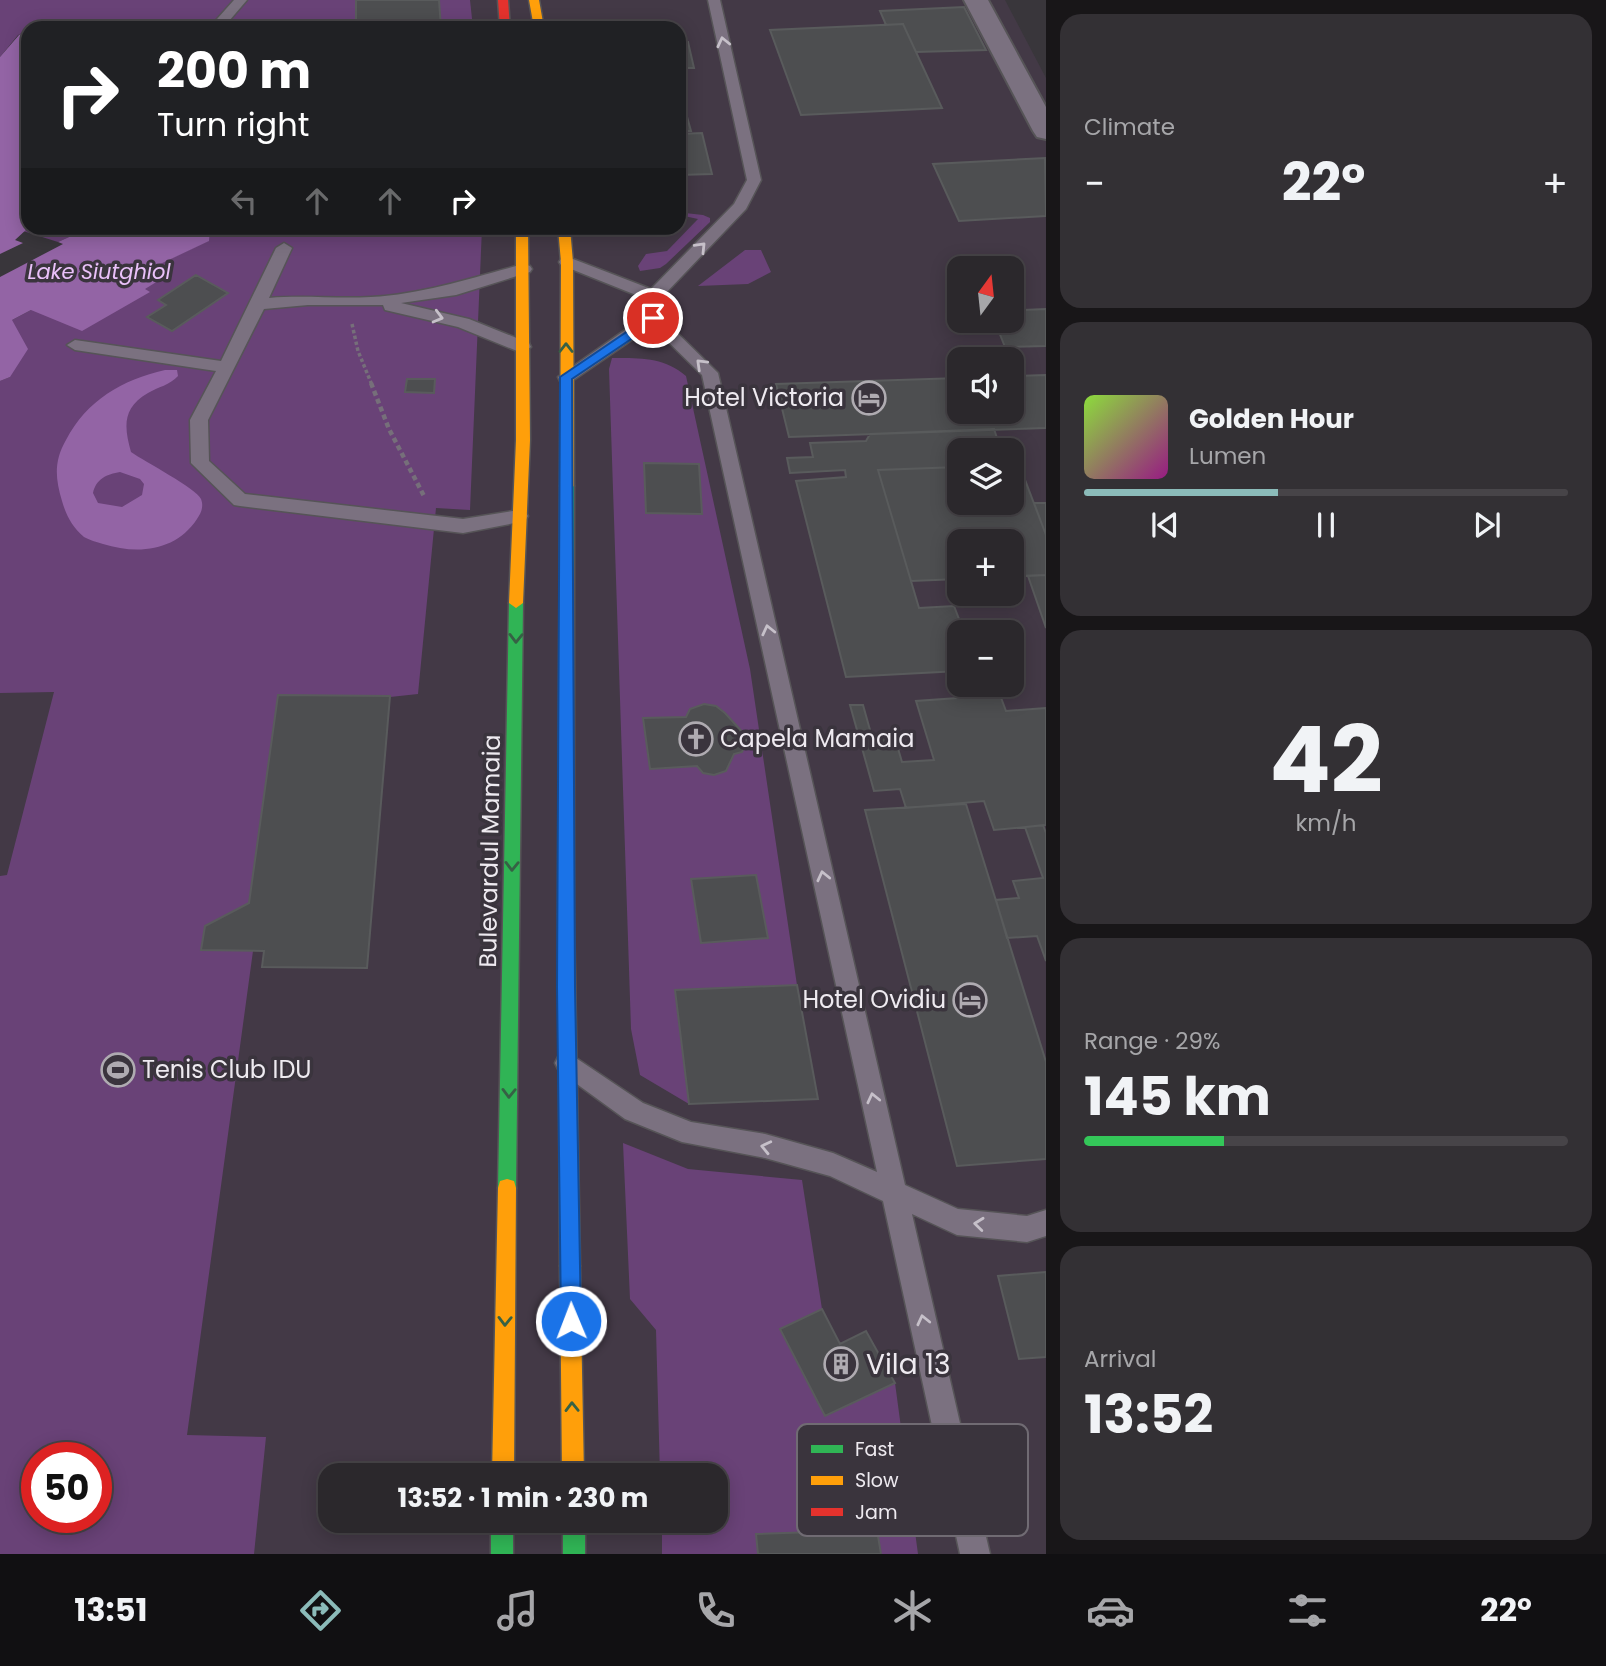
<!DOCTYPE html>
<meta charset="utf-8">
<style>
:root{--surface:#2b282c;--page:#333034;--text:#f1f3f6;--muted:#a6a6a9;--line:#474448;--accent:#8bbbb9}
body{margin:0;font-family:Poppins,sans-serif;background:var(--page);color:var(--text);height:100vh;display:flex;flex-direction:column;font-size:26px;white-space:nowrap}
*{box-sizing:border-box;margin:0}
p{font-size:23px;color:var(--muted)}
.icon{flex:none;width:38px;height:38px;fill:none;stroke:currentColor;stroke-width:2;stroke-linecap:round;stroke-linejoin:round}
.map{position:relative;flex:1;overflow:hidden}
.details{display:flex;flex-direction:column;gap:14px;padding:14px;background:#181618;width:560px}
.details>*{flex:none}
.guide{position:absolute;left:21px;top:21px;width:665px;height:214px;border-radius:21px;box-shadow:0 4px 18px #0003,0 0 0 2px var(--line);background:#202124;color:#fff;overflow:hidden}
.needle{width:46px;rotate:15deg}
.buttons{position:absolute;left:947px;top:256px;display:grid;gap:14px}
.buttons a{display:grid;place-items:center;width:77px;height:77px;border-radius:14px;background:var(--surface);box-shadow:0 4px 18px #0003,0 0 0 2px var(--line);font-size:35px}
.speed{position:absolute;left:21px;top:1442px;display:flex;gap:14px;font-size:35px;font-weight:700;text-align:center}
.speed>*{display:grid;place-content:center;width:91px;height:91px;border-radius:50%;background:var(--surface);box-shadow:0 4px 18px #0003,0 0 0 2px var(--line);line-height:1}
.speed .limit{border:10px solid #d22;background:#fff;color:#111}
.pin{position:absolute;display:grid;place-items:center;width:60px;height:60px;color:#fff;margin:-30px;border:4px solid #fff;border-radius:50%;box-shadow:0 2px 7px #0007}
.me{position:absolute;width:77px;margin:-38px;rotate:359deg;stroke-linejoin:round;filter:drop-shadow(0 0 5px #0008)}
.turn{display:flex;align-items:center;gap:24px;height:147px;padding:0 21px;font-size:32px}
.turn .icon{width:91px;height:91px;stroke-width:2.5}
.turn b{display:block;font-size:49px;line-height:60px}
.lanes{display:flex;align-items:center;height:66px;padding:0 21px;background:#0003;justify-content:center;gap:35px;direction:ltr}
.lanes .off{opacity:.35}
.big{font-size:52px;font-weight:700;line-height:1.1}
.details .widget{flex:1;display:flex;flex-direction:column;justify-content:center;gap:10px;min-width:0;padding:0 24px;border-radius:21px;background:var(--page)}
.details .dial{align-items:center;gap:0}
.dial b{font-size:91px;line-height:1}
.song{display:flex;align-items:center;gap:21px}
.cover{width:84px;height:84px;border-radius:10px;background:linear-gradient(135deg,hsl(90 70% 55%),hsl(310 70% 35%))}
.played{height:7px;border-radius:4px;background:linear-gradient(90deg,var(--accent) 40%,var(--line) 40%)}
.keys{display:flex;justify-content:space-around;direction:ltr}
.heat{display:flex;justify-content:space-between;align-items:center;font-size:38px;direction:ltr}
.charge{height:10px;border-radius:5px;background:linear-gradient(90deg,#34c759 29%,var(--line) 0)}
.trip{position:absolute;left:318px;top:1463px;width:410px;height:70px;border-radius:21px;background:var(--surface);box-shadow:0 4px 18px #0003,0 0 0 2px var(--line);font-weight:700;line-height:70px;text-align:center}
.menu{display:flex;height:112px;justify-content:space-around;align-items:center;background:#111012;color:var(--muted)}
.menu .icon{width:49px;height:49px}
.menu .active{color:var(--accent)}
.menu b{font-size:32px;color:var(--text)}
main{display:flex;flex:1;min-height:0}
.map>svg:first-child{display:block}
.built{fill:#433946;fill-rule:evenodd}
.green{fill:#694277;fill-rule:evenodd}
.water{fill:#9364a5;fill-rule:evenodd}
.building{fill:#4d4e50;stroke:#595b5c;stroke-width:2}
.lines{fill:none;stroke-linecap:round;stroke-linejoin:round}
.lane-casing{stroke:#565457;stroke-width:3}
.street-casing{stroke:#565457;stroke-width:4}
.fast-casing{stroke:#565457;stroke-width:3}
.slow-casing{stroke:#565457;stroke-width:3}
.jam-casing{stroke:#565457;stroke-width:3}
.path-far1{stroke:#766f7a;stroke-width:3.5;stroke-dasharray:3.5 2.5;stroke-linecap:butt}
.path{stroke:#766f7a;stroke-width:4.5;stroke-dasharray:5 3.5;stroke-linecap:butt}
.lane{fill:#7b7180;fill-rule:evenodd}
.street{fill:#7b7180;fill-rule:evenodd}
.fast{fill:#30b455;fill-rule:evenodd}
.slow{fill:#ff9f0a;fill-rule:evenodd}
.jam{fill:#e5322d;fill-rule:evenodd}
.oneway{stroke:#c6c0c9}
.oneway2{stroke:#366145}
.route{fill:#1a73e8;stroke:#114b97;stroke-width:2}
.labels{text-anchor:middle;stroke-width:7;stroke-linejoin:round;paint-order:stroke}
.far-water-label{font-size:21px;font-style:italic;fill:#eac1fa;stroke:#3a343d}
.poi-label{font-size:24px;fill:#eeeaf0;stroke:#3a343d;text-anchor:end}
.street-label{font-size:24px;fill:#eeeaf0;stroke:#3a343d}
.near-poi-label{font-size:28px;fill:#eeeaf0;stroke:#3a343d;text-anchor:start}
.key{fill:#3a343d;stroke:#706b73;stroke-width:2}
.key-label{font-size:19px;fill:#eeeaf0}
</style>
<main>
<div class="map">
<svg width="1046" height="1554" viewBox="0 0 1046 1554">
<rect width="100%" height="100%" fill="#39363b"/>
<path class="built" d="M0,0h1005l41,78v1476h-1046v-1173l208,-140 2,-13h469v-200h-565l-60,-4 -26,4v3l-10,4 -18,22zM959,268h53v52h-53zM959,359h53v52h-53zM959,450h53v52h-53zM959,541h53v52h-53zM959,632h53v52h-53zM37,1458h59v59h-59zM331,1475h385v46h-385z"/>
<path class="green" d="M0,0h470l3,28h-359c-31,-12 -55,0 -86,0v3l-10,4 -18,22z
M685,213l18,2 7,3v4l-44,42 -6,4 -20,3 -2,-5 8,-12 21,-3 31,-32 -14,-3z
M28,228h61l-31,14 -35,-11z
M210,228h272l-12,282 -34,-2 -18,186 -28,3 -23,271 -105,-1 2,-16h-11l-66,484 79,2 -12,117h-254v-678l7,-1 47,-183 -54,1v-312l10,-4 2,-57 19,-10 118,-18 -5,-2 9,-23 55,-26zM37,1458h59v59h-59z
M745,250h16l10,22 -23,12 -50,2z
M612,358c28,0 52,-1 74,18l64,293 47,316 -122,5 14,114 -49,-29 -9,-46 -22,-660z
M623,1143l65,26 114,11 20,129 -42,20 45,87 70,-33 23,171h-256v-33h54v-46h-56l-4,-145 -26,-31z"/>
<path class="water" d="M28,31v29l-3,1 3,6v161l-13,12 8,3 -23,11v-197l19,-22z
M89,228h121l-1,13 -55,26 12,9 -21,13 5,3 -68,39 -51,-21 -19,10 16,29 -18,28 -10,4v-104l63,-33 -5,-2z
M165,370h12l1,6c-8,9 -20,11 -30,17 -26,15 -24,34 -17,59 14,10 65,36 70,47 3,8 0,14 -4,20 -21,32 -59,36 -94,25 -6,-2 -14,-4 -19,-7 -12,-10 -18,-22 -22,-36 -7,-23 -8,-40 4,-61 21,-40 56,-60 99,-70zM120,472l20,7 4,5 -2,11 -20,12 -24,-4 -5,-10c3,-14 14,-19 27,-21z"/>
<path class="building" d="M356,0h83l2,28h-85z
M964,7l22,43 -70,2 -13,-28 -17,1 -6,-14z
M903,24l39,84 -141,7 -31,-85z
M679,42h9l6,26h-15z
M679,88l12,43h-12z
M702,133l10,41 -33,1v-41z
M1045,158l1,58 -87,5 -26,-57z
M196,275l32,18 -56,38 -25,-14 19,-12 -8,-5z
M1046,309v37l-41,1 -8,-20 15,-7 11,-10z
M1046,375v53l-257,9 -13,-53 183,-6v33h53v-35z
M407,379h28l-1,14 -29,-1z
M994,429l7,21h-42v17l-81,3 41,138 35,-2 10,26h-5v39l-113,6 -50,-196 50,-4 -1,-7 -55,3 -3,-15 26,-1 -3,-14 56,-2 4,-7z
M644,463l55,1 3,50 -56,-1z
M1019,464l27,71v40l-34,1v-35h-53v38l-48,2 -33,-111 81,-3v35h53v-37z
M1034,503h12v32z
M1046,575v53l-18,-52z
M278,695l112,1 -23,272 -105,-1 2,-16 -63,-1 4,-24 44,-23z
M1000,695l6,16 40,-3v117l-52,5 -10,-29 -78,7 -6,-19 -26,2 -24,-86h13l9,32 22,-2 8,27 32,-2 -18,-59z
M704,704l12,2 9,7 21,23v7l-4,9 -8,2 -8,17 -12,4 -11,-2 -6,-7 -47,3 -7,-51 43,-1 4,-8z
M966,804l80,258v97l-89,7 -92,-356z
M1043,825l3,8v128l-9,-25 -30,2 -11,-38 23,-2 -6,-17 30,-3 -18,-51z
M756,875l12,63 -67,5 -10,-64z
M797,985l21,114 -129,5 -14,-114z
M1046,1272v85l-27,2 -21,-83z
M822,1309l18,35 26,-13 29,52 -70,33 -45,-87z
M877,1530l4,24h-123l-2,-20z"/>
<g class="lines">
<defs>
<path id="lane" d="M234,0h13l-24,28h-14z
M708,0h12l41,180 -15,29 -84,88 -1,20 57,56 187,812 53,24 69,7 19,-6v26l-19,6 -70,-7 -45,-21 78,340h-30l-77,-353 -53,-25 -65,-18 -83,-16 -57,-23 -66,-48 -4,-8 4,-8 8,-3 76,51 48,19 74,12 68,19 44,19 -175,-797 -50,-49 -80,55h-12l-2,-4 87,-61 1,-17 -85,-34 -2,-3 2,-3h12l78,30 83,-85 13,-24z
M284,243l8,5 -23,50c34,-3 68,1 102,-1 54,-3 102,-20 153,-33l6,2 2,3 -2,3 -74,23 -55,8 68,16 60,24 2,4 -8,5 -6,-1 -59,-24 -73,-17 -2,-5h-75l-44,4 -56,111 1,41 36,33 218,25 56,-9 6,1 3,5 -3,5 -62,12 -223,-27 -6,-1 -43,-42 -1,-43 26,-49 -141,-21 -8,-5 8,-5 146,21 55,-113z"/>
<path id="street" d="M964,0h24l58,107v32l-9,-2 -4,-6z"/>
<path id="fast" d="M567,481l7,5v428l-2,5 -6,2 -6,-2 -2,-5 2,-428z
M516,598l7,5 -7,585 -2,7 -7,2 -7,-2 -2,-7 11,-585z
M491,1521h22v33h-22z
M563,1521h22v33h-22z"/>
<path id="slow" d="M529,0h10l5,28h-10z
M516,228h12l2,212 -7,163 -7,5 -7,-5 7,-163z
M558,228h12l3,34 1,224 -7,5 -7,-5 1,-224z
M507,1179l7,2 2,7 -2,287h-22l6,-287 2,-7z
M570,1256l7,3 3,7 4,209h-22l-2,-209 3,-7z"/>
<path id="jam" d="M498,0h10l2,28h-10z
M566,907l6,2 2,5 6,352 -3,7 -7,3 -7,-3 -3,-7 -2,-352 2,-5z"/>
</defs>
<use href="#lane" class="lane-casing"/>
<use href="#street" class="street-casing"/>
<use href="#fast" class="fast-casing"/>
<use href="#slow" class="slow-casing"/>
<use href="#jam" class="jam-casing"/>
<path class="path-far1" d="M352,324l6,27 14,34"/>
<path class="path" d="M371,383l18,46 35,67"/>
<use href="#lane" class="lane"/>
<use href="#street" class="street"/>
<use href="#fast" class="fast"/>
<use href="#slow" class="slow"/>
<use href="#jam" class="jam"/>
</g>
<defs><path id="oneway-chevron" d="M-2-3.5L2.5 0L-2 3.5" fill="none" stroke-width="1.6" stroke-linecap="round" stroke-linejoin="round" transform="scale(1.75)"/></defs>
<g class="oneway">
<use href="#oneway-chevron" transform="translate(723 42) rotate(-103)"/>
<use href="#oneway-chevron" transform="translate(701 247) rotate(-46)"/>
<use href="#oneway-chevron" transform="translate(438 317) rotate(15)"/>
<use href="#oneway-chevron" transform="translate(701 364) rotate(-136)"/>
<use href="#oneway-chevron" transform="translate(768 630) rotate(-103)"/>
<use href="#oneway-chevron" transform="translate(823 876) rotate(-103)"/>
<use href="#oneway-chevron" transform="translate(873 1098) rotate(-103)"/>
<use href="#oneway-chevron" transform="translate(766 1147) rotate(-167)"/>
<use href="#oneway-chevron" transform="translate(979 1224) rotate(-174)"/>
<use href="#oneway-chevron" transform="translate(923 1320) rotate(-103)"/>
</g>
<g class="oneway2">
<use href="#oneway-chevron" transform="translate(566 348) rotate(-90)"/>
<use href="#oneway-chevron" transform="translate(516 638) rotate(91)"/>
<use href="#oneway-chevron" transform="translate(512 866) rotate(91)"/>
<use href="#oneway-chevron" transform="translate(509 1093) rotate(91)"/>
<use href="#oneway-chevron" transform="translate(505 1321) rotate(91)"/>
<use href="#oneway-chevron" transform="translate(572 1407) rotate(-91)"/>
</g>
<path class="route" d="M653,314l6,4 -1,3 -86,58 3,608 6,334 -3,7 -7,3 -7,-3 -3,-7 -4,-334 3,-610z"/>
<defs>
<symbol id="hotel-ring" viewBox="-11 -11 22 22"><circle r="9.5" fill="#3a343d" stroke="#afabb1" stroke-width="1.5"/><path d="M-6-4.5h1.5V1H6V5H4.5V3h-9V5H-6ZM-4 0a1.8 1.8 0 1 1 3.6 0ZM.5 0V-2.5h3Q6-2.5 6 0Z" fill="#afabb1"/></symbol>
<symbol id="church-ring" viewBox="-11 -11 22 22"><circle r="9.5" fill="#3a343d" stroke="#afabb1" stroke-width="1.5"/><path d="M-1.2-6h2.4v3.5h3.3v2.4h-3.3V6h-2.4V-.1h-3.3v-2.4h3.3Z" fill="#afabb1"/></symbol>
<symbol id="stadium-ring" viewBox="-11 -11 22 22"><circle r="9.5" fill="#3a343d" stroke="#afabb1" stroke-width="1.5"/><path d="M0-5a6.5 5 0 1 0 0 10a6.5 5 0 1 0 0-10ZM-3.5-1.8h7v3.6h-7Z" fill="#afabb1"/></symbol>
<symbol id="building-ring" viewBox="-11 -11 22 22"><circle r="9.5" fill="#3a343d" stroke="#afabb1" stroke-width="1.5"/><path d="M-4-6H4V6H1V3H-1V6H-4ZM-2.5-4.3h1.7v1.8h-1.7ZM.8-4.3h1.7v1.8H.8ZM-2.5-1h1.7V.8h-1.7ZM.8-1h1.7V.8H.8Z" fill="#afabb1"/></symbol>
</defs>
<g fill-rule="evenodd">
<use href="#hotel-ring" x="850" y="379" width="38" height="38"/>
<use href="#church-ring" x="677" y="720" width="38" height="38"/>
<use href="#hotel-ring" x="951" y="981" width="38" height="38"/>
<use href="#stadium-ring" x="99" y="1051" width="38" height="38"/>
<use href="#building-ring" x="822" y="1345" width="38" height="38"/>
</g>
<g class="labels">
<g class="far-water-label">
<text x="99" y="279">Lake Siutghiol</text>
</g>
<g class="poi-label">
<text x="844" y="406">Hotel Victoria</text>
<text x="720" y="747" text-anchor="start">Capela Mamaia</text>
<text x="946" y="1008">Hotel Ovidiu</text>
<text x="142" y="1078" text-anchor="start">Tenis Club IDU</text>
</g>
<g class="street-label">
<text transform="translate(490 851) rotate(-89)" y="8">Bulevardul Mamaia</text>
</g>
<g class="near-poi-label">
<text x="866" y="1374">Vila 13</text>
</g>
</g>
<rect x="797" y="1424" width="231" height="112" rx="10" class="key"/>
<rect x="811" y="1445" width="32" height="8" fill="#30b455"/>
<rect x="811" y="1476" width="32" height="9" fill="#ff9f0a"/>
<rect x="811" y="1508" width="32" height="8" fill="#e5322d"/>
<g class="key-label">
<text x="855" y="1456">Fast</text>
<text x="855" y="1487">Slow</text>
<text x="855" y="1519">Jam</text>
</g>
</svg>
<div class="buttons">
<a><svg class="needle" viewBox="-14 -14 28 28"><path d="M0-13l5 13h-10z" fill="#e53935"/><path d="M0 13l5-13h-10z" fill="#a6a6a9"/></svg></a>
<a><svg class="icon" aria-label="sound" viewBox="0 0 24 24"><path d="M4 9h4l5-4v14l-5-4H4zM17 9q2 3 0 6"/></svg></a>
<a><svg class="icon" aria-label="layers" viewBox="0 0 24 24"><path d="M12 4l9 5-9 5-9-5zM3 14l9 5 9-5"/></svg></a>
<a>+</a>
<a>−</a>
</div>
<div class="speed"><div class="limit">50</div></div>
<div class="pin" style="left:653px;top:318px;background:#d93025"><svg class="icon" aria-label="arrive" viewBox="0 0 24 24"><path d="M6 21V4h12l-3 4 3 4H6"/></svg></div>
<svg class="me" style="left:571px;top:1321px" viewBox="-20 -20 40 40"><circle r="17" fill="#1a73e8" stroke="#fff" stroke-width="3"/><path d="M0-11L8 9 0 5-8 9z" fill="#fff"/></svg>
<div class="trip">13:52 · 1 min · 230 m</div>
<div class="guide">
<div class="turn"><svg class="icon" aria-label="right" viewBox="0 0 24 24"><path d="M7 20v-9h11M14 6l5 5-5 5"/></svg><div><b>200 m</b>Turn right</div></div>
<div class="lanes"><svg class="icon off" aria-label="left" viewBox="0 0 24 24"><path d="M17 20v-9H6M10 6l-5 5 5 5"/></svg><svg class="icon off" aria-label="ahead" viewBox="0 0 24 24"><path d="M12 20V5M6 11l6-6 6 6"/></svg><svg class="icon off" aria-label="ahead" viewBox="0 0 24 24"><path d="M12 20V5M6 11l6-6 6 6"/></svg><svg class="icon" aria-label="right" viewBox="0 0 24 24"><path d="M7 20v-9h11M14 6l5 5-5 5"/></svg></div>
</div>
</div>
<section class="details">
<div class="widget"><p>Climate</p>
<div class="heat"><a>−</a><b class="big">22°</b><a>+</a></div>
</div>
<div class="widget">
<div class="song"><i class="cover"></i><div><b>Golden Hour</b><p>Lumen</p></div></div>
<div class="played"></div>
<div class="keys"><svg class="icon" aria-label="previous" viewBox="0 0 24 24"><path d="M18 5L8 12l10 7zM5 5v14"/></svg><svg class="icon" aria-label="pause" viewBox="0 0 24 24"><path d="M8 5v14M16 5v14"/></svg><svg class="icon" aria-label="next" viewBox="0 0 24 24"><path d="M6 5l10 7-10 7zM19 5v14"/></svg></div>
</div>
<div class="widget dial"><b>42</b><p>km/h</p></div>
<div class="widget"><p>Range · 29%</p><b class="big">145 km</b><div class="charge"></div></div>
<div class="widget"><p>Arrival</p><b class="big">13:52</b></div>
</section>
</main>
<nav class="menu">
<b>13:51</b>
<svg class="icon active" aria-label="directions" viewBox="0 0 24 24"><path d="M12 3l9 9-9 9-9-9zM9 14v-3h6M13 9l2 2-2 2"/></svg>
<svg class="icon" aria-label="music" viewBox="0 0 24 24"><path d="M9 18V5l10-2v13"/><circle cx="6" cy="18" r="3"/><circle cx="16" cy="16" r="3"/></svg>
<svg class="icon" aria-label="phone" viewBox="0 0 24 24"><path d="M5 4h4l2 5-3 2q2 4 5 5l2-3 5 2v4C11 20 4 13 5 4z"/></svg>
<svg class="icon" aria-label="climate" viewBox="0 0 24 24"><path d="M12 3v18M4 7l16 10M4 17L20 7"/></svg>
<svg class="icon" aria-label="car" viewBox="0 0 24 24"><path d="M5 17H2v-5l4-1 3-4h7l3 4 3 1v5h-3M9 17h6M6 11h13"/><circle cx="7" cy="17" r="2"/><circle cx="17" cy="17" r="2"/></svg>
<svg class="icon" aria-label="filters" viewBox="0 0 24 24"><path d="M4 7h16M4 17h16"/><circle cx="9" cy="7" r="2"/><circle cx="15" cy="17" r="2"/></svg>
<b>22°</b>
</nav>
